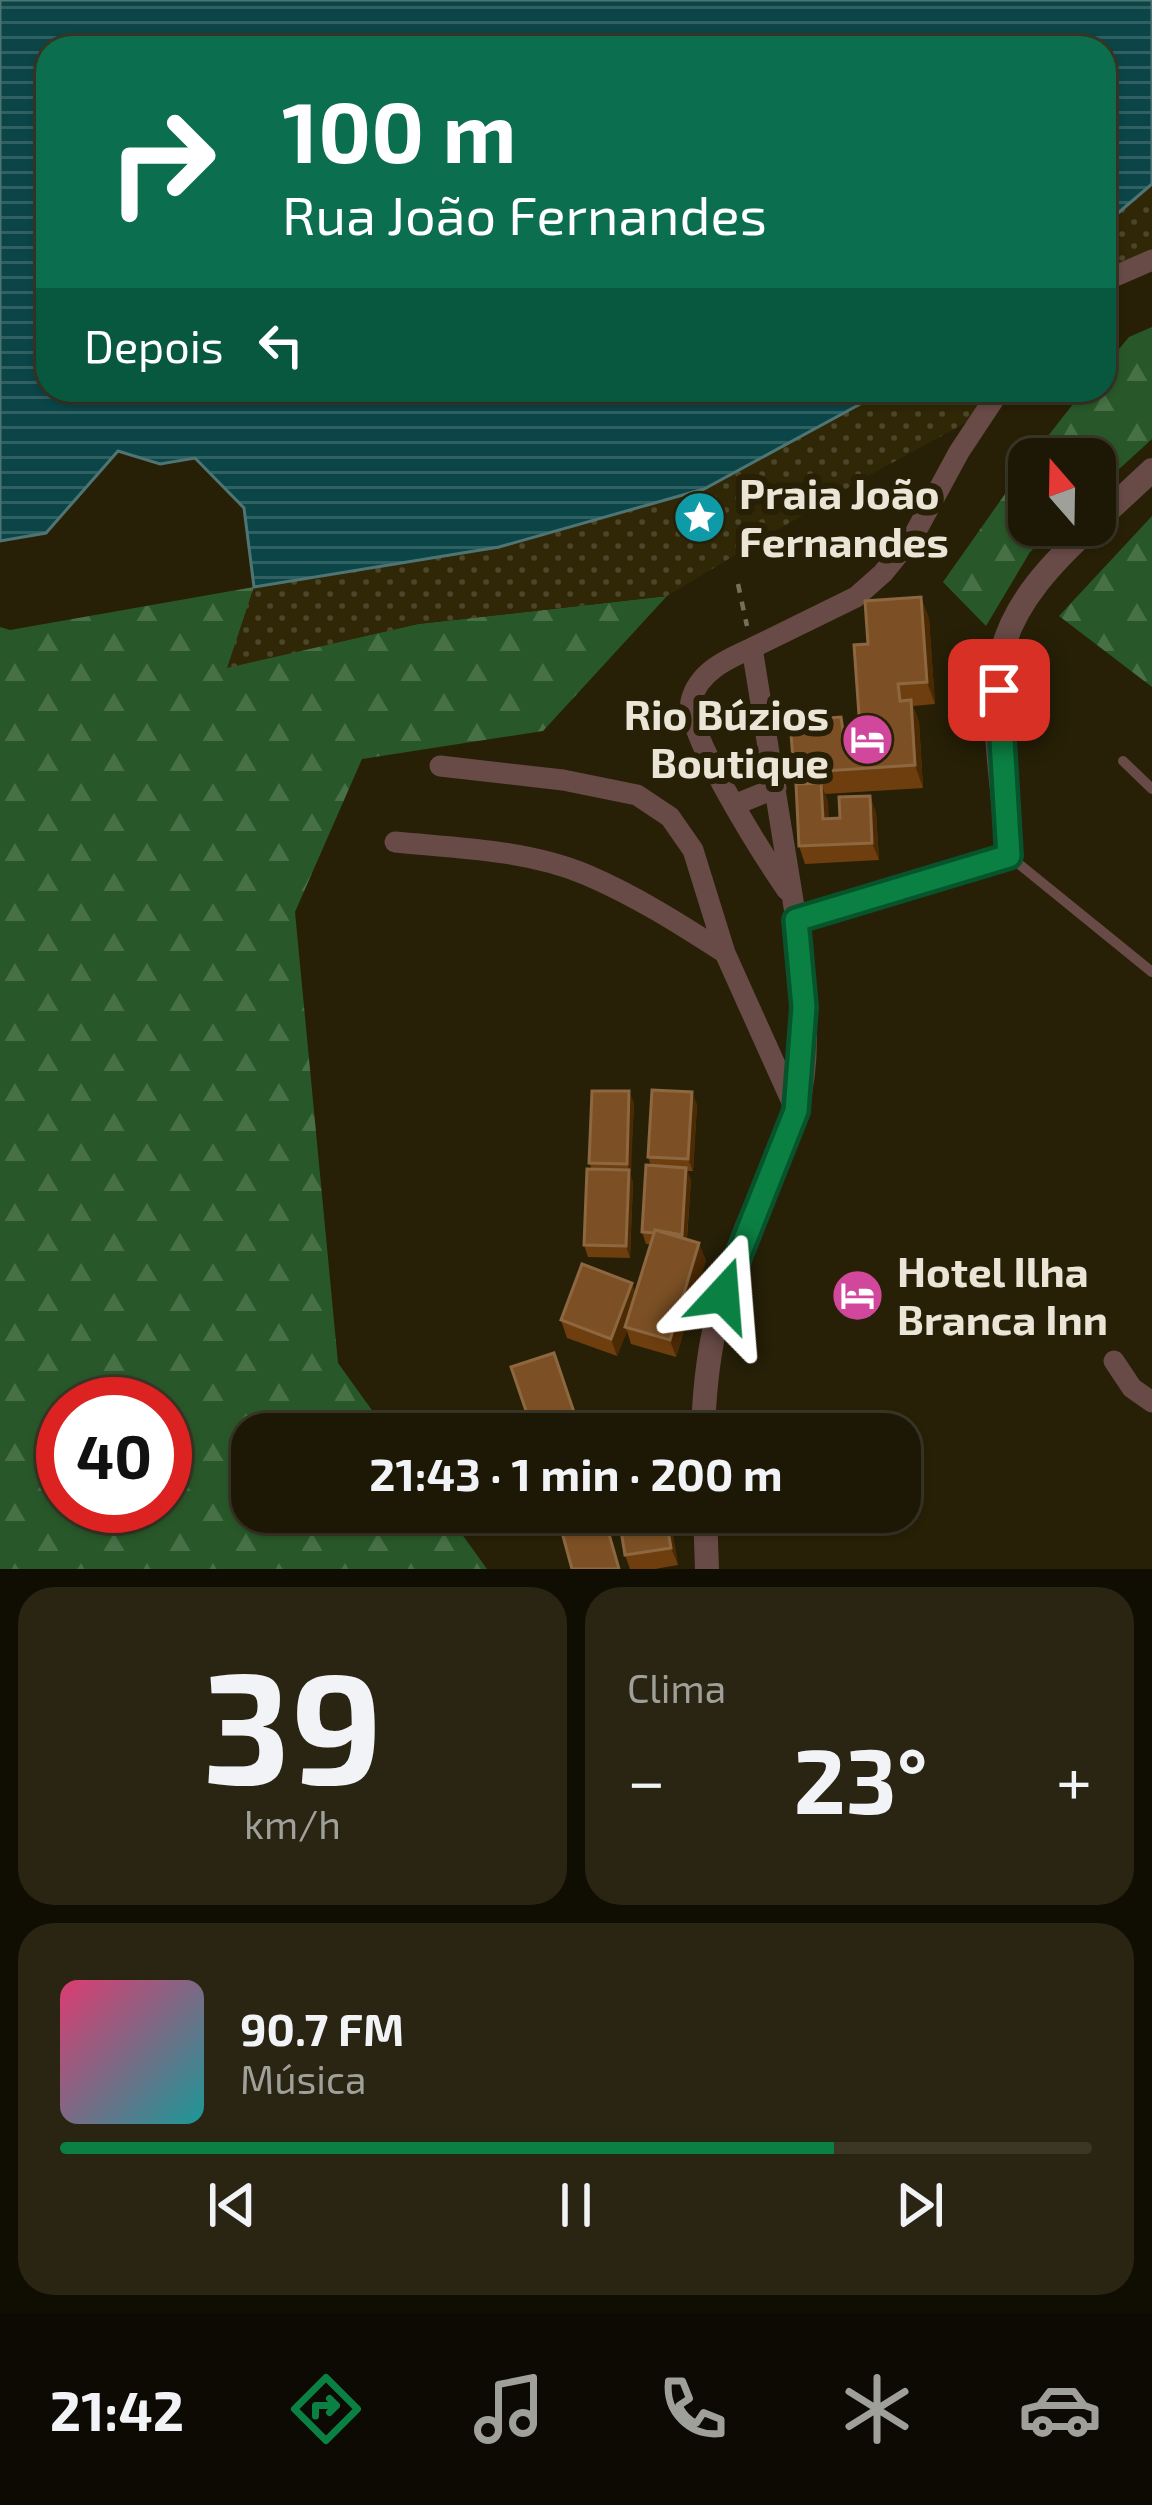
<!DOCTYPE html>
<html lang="pt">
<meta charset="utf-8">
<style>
:root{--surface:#1d1805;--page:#2a2513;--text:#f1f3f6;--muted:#a0a09a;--line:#3b3727;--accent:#0b8043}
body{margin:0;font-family:"Exo 2",sans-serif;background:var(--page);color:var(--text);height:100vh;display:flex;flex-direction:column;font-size:45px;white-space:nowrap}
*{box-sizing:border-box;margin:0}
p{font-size:39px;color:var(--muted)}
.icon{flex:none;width:66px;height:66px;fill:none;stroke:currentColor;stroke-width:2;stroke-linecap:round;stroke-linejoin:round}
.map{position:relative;height:1569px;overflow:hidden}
.sheet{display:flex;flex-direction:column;gap:18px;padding:18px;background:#100d03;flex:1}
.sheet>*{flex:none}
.guide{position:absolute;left:36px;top:36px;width:1080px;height:366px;border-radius:36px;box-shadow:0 3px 9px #0004,0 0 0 3px var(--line);background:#0b6e4f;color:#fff;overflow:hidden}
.needle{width:78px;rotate:340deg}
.buttons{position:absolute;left:1008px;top:438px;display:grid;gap:24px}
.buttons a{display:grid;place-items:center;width:108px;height:108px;border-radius:24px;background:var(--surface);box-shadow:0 3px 9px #0004,0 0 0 3px var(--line);font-size:60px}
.speed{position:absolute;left:36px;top:1377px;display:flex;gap:24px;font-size:60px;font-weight:700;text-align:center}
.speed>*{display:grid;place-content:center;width:156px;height:156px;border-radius:50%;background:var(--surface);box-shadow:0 3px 9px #0004,0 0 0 3px var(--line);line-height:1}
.speed .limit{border:18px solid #d22;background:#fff;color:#111}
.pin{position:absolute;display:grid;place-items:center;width:102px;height:102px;color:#fff;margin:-51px;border-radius:24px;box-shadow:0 6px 18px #0006}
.me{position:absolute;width:132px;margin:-66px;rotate:19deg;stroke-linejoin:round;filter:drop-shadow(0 0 9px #0008)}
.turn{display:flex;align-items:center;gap:42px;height:252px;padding:0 48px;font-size:54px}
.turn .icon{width:156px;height:156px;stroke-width:2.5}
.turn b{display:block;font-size:84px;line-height:102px}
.then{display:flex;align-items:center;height:114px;padding:0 48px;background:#0003;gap:24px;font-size:45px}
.big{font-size:90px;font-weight:700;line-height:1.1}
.sheet .widget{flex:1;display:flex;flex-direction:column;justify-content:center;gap:18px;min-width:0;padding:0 42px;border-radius:36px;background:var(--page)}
.sheet .dial{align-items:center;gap:0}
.dial b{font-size:156px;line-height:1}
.song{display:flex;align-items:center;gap:36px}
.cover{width:144px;height:144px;border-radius:18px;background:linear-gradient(135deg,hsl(340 70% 55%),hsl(180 70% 35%))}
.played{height:12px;border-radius:6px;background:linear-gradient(90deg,var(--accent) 75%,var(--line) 75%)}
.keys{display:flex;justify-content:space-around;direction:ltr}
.heat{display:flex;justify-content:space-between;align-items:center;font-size:66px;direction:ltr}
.sheet .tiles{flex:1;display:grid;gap:18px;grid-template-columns:1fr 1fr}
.widget:last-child{grid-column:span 2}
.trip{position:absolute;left:231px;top:1413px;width:690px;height:120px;border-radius:36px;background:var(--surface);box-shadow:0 3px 9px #0004,0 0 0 3px var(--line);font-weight:700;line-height:120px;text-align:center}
.dock{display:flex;height:192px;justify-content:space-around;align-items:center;background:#0c0a02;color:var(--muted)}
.dock .icon{width:84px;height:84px}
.dock .selected{color:var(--accent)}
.dock b{font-size:54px;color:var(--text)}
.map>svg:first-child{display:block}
.forest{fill:url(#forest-firs);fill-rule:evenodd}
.sand{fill:url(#sand-dots)}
.water{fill:url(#water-rules);stroke:#4e7573;stroke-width:3}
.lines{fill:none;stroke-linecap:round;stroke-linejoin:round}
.path{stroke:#76705b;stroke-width:4.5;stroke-dasharray:9 9;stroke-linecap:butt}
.service{stroke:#684a46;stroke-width:10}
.minor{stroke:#684a46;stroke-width:21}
.tertiary{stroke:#684a46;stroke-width:24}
.wall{fill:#6e3e0f}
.shaded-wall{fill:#4c2a03}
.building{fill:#7c5024;stroke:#8d6740;stroke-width:3}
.route-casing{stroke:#07532c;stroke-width:30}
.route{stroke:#0b8043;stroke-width:21}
.labels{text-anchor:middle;stroke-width:12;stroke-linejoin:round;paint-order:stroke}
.poi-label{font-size:42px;font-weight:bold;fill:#eae5d6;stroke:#272007;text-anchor:start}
</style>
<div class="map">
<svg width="1152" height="1569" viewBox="0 0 1152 1569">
<defs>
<pattern id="forest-firs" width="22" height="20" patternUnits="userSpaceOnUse" patternTransform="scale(3)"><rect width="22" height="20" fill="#285829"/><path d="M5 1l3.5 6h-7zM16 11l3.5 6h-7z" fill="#477047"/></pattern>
<pattern id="sand-dots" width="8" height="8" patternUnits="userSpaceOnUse" patternTransform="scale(3)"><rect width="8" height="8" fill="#2f2706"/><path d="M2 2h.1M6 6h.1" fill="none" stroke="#4d462a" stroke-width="1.8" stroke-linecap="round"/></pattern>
<pattern id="water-rules" width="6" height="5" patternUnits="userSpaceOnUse" patternTransform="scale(3)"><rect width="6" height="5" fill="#0b4548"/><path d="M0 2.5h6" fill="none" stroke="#2f6062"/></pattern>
</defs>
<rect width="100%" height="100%" fill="#272007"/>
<path class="forest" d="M1152,327v112l-57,52v-32h-65l54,-69h20v-23l25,-30z
M1029,460v65h29l-28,27 -44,74 -43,-44z
M1152,516v171l-93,-71z
M254,587l-26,80 190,-43 249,-28 -124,135 -181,28 -67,153 43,451 51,71h-137v78h194l41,57h-487v-942l10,3zM63,1404h102v102h-102z"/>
<path class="sand" d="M1152,184v82l-48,21v-62z
M886,390h125l-9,13 -134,73 -201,120 -249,28 -191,44 27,-81 245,-40 373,-147z"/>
<path class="water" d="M0,0h1152v184l-48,41v-177h-1056v342h838l-182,99 -205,58 -245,40 -10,-79 -49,-50 -35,6 -42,-13 -72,82 -46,8z"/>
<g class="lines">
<path class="path" d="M738,584l9,42"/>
<path class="service" d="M1123,761l29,28
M1009,856l143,116"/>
<path class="minor" d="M1104,281l48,-21
M752,648c-25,11 -54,24 -61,53 -8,29 76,160 96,189
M440,766l123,14 74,15 33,22 23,33 32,103 71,158
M734,805l42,-17
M395,842c63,6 133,8 192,33 49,21 93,49 138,78
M796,919l-44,-271 104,-51 27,-24 31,-38 45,-83 41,-62
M1114,1361l18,27 20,14"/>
<path class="tertiary" d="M1095,523l57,-53
M703,1434c2,-79 14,-131 43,-205 16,-39 38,-78 50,-118 17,-61 6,-130 0,-192l213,-63c-5,-61 -21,-144 -7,-204 12,-51 54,-93 91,-127
M705,1512l2,57"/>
</g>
<path class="wall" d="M921,597l8,22 6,85 -22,2 6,16 4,66 -98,6 4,24h11l30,-22 6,17 3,47 -74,4 -6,-18 -1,-62 -4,-11 66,-44 8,-85z
M634,1103l-4,72 3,7 -3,76 -42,-1 -4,-12 8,-76 -3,-6z
M697,1104l-4,67h-6l4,9 -4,59 19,21 -30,97 -45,-13 -4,-13 -10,25 -50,-18 -6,-18 75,-28 14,-48h-4l-4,-12 9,-66 -3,-9z
M554,1353l28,81h-48z
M618,1512h51l9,53 -23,4h-25l-5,-14z"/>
<path class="shaded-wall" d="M921,597l8,22 6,85 -8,-22z
M911,700l8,22 4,66 -8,-23z
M821,783l7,18 2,35 -7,-17z
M870,796l6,17 3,47 -7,-17z
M629,1091l5,12 -3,72 -4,-11z
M692,1092l5,12 -4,67 -5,-12z
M686,1168l5,12 -5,67 -4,-12z
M629,1170l4,12 -3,76 -4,-12z
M699,1243l7,17 -30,97 -6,-17z
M632,1283l7,17 -14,27 2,4 -10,25 -6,-17z
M665,1512h4l9,53 -7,-17z"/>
<path class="building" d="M921,597l6,85 -29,2 2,17 11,-1 4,65 -121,8 -4,-52 51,-4 2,14 17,-2 -6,-84 14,-1 -3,-43z
M821,783l2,36 17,-1 -1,-21 31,-1 2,47 -73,3 -3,-62z
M652,1090l40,2 -4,67 -40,-2z
M592,1091h37l-2,73 -38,-1z
M646,1165l40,3 -4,67 -27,-5 -1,3 -12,-1z
M587,1169l42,1 -3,76 -42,-1z
M655,1230l44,13 -29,97 -45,-13z
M582,1264l50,19 -21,56 -50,-19z
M554,1353l23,68 -43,13 -23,-67z
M650,1417l3,17h-47l-2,-9z
M556,1512h47v2v-1l-45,10z
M618,1512h47l6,36 -46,7z
M603,1513l16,56h-47l-12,-44z"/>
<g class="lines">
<defs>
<path id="route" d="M723,1295l73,-184 8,-104 -8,-87 213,-64 -10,-166"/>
</defs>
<use href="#route" class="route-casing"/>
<use href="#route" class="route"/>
</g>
<defs>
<symbol id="sight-disc" viewBox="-11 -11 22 22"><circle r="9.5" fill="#0f9aa8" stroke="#272007"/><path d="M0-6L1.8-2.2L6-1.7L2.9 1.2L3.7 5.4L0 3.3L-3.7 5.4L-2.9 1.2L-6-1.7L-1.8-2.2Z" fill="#fff"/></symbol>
<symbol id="hotel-disc" viewBox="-11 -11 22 22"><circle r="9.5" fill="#d1479c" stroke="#272007"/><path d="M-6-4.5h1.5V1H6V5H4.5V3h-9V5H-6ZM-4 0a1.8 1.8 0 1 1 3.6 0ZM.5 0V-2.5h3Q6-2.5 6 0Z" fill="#fff"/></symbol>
</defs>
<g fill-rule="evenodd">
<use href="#sight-disc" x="670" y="488" width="59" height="59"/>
<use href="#hotel-disc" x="838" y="710" width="59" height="59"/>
<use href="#hotel-disc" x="828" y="1266" width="59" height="59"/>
</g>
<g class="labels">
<g class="poi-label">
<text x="739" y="509">Praia João<tspan x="739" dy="48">Fernandes</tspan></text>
<text x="829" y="730" text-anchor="end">Rio Búzios<tspan x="829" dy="48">Boutique</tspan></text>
<text x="897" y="1287">Hotel Ilha<tspan x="897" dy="48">Branca Inn</tspan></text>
</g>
</g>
</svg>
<div class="buttons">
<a><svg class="needle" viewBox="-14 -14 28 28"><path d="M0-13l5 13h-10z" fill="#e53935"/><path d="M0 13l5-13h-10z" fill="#a0a09a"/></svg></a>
</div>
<div class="speed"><div class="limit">40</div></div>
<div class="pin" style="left:999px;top:690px;background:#d93025"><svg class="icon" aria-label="arrive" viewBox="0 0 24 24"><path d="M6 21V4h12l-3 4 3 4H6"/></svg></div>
<svg class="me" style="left:723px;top:1295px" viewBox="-20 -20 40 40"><path d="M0-17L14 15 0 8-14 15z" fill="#0b8043" stroke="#fff" stroke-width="4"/></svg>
<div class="trip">21:43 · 1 min · 200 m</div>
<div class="guide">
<div class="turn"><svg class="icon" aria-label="right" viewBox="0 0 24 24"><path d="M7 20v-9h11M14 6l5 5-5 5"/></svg><div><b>100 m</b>Rua João Fernandes</div></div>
<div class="then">Depois<svg class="icon" aria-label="left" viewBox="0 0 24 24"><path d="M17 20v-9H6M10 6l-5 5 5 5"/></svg></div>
</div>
</div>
<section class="sheet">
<div class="tiles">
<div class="widget dial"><b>39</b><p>km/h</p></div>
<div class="widget"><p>Clima</p>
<div class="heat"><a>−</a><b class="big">23°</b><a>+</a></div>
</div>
<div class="widget">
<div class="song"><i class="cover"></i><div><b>90.7 FM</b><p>Música</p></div></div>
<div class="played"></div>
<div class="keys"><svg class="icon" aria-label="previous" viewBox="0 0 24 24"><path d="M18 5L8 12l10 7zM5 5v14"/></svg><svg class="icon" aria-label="pause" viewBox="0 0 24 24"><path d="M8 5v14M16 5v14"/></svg><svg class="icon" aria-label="next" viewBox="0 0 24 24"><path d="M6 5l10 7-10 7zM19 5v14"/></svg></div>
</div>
</div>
</section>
<nav class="dock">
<b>21:42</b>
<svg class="icon selected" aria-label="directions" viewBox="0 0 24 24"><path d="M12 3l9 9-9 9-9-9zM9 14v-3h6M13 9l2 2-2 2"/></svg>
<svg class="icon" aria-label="music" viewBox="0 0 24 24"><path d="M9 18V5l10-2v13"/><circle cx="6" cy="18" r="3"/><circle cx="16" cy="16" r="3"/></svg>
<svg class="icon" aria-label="phone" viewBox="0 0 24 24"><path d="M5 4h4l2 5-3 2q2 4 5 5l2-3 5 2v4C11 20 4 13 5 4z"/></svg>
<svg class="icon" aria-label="climate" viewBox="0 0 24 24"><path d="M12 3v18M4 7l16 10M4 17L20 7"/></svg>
<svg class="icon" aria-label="car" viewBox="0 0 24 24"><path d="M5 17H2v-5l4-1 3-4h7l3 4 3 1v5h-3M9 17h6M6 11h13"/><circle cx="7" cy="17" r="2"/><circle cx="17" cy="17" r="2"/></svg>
</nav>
